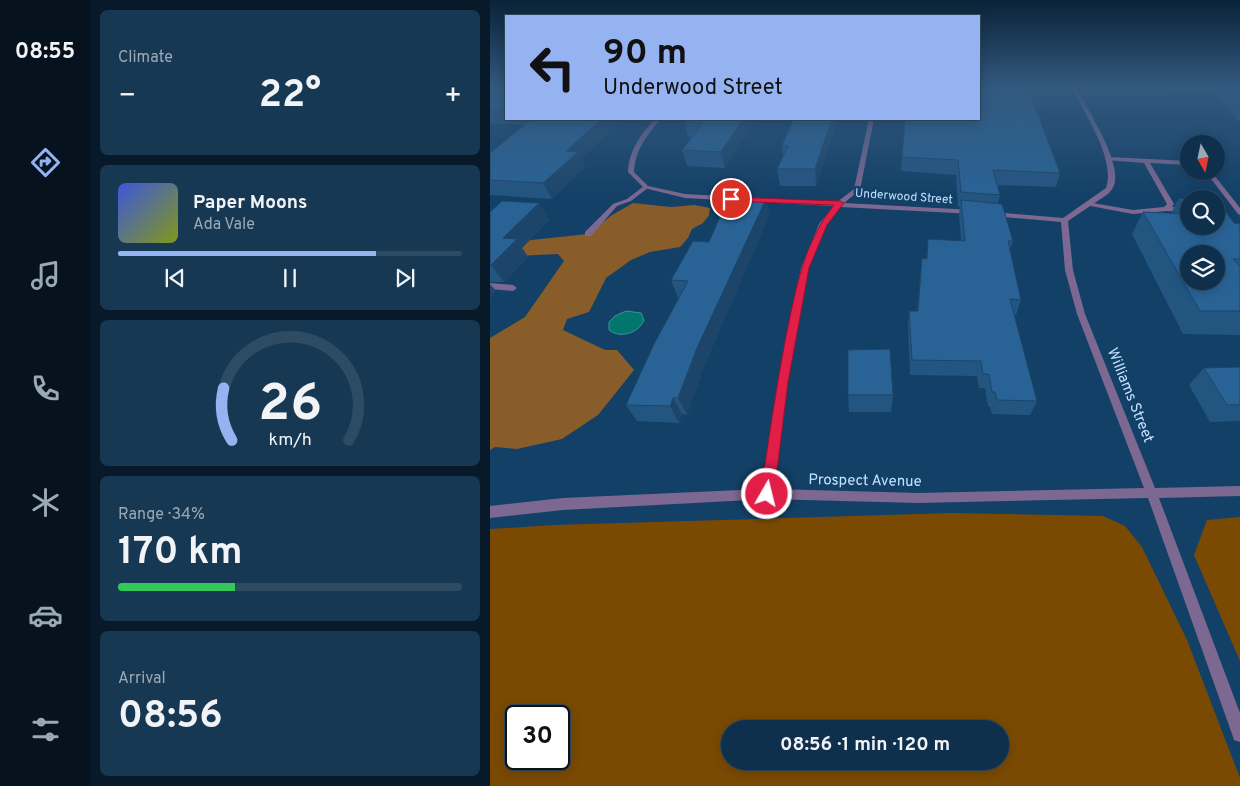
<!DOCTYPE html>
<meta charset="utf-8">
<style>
:root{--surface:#0e304c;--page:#173853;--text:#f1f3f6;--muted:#9ba9b5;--line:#2e4b64;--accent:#95b2f1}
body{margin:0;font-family:Overpass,sans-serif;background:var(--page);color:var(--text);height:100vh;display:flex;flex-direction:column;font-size:19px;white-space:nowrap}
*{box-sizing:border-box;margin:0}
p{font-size:16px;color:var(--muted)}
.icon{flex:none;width:28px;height:28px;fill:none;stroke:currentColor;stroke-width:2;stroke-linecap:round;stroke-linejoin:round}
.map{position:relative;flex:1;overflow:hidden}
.details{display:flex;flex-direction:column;gap:10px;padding:10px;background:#081a2a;width:400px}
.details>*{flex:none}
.banner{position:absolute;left:15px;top:15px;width:475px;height:105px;border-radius:0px;box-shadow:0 2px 12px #0003,0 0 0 1px var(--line);background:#95b2f1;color:#111;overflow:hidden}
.needle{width:32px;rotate:171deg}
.buttons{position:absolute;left:690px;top:135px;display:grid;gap:10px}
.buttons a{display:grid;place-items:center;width:45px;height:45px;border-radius:50%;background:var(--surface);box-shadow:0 2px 12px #0003,0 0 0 1px var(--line);font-size:25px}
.speed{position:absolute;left:15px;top:705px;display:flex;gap:10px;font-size:25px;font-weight:700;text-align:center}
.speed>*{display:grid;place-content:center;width:65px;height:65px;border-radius:50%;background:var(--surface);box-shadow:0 2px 12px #0003,0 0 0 1px var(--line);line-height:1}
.speed .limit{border:2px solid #111;border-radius:8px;background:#fff;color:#111}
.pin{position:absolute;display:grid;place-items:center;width:42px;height:42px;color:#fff;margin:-21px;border:2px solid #fff;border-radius:50%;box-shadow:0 1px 5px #0007}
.me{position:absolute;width:55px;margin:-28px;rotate:8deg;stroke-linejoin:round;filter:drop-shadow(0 0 4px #0008)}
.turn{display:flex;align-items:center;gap:18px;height:105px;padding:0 15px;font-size:22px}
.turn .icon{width:65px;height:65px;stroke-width:2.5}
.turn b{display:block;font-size:35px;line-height:42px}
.big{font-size:38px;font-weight:700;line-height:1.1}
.details .widget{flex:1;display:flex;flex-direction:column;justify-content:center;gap:8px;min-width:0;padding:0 18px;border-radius:8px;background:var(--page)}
.details .dial{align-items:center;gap:0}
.dial svg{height:130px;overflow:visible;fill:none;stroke:var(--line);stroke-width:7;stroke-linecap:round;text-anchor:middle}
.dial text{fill:var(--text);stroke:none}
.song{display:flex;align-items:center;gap:15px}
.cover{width:60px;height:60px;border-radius:8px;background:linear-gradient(135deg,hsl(230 70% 55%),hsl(70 70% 35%))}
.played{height:5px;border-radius:2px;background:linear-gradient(90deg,var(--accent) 75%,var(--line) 75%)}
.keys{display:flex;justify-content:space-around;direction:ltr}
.heat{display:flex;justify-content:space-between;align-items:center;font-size:28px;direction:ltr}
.charge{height:8px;border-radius:4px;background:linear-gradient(90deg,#34c759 34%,var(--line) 0)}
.trip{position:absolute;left:231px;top:720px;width:288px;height:50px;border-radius:25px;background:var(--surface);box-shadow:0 2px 12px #0003,0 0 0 1px var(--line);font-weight:700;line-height:50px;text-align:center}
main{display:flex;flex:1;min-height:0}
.tabs{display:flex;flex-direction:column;width:90px;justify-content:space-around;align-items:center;background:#06131e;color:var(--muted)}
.tabs .icon{width:35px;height:35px}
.tabs .active{color:var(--accent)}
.tabs b{font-size:22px;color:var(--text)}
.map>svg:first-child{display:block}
.green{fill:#7a4a03;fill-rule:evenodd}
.forest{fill:#895d2a}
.water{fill:#02756f;stroke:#3c959a}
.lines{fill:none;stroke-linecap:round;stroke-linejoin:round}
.lane{fill:#7d6891;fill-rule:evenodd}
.street{fill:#7d6891;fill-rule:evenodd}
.wall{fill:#235581}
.shaded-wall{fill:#1d4569}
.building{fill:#296396;stroke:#1d4569;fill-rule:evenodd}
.route{fill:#e11d48;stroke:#92132f}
.labels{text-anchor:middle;stroke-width:5;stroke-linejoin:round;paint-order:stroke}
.far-street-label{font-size:12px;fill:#c4e1fe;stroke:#134066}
.street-label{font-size:15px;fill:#c4e1fe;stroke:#134066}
</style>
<main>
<nav class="tabs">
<b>08:55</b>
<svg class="icon active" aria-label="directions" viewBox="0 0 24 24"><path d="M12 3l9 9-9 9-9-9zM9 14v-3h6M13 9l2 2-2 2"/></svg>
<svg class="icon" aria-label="music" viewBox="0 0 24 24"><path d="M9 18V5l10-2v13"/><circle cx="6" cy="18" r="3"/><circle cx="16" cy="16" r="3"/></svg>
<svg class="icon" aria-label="phone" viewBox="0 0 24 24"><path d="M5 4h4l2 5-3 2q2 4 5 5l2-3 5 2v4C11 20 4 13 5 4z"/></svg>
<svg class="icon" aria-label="climate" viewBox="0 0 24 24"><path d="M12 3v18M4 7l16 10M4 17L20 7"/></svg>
<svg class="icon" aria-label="car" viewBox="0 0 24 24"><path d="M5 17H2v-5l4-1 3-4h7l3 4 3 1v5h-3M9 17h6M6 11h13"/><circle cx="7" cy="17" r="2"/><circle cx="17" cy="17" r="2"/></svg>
<svg class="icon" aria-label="filters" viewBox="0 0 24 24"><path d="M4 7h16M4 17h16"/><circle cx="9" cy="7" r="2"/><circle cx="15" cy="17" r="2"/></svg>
</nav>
<section class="details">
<div class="widget"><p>Climate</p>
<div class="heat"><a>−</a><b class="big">22°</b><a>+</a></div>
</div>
<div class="widget">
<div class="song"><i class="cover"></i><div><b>Paper Moons</b><p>Ada Vale</p></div></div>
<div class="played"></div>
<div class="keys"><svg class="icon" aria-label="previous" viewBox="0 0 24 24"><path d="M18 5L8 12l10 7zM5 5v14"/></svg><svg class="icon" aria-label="pause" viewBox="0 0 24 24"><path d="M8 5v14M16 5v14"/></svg><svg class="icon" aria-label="next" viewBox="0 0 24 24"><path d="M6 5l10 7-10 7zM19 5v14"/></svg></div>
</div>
<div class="widget dial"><svg viewBox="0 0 100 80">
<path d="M14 69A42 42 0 1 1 86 69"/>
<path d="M14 69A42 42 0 0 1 9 37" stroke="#95b2f1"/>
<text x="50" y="56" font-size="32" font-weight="700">26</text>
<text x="50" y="72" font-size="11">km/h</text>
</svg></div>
<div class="widget"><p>Range · 34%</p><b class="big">170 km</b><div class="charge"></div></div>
<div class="widget"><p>Arrival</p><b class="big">08:56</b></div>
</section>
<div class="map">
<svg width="750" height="786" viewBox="0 0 750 786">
<rect width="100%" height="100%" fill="#134066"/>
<path class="green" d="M461,513l152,3 22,10 17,21 45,93 53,138v8h-750v-257l64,-4zM26,716h43v43h-43zM240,729h270v32h-270z
M750,517v144l-46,-106 13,-35z"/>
<path class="forest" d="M143,203l38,4 23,-2 16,3 -1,7 -6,8 -11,6 -4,9 -8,9 -30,5 -19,8 -25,18 -17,34 -22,7 -4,11 42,20h12l17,20 -36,45 -36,24 -45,10 -22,-2 -5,3v-112l35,-21 39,-56 -6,-7 -42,2 -26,-27 32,12 66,-7 24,-19z"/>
<path class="water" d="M136,311l15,2 3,7c-5,13 -24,19 -35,10v-8l6,-6z"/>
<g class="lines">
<path class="lane" d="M618,157l81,4v4l-39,-2 24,41 -2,3 17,1v4l-23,-1 -33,3 -48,-9v-2l2,-1 46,8 31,-3 3,-3 -23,-41 -38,-3 -1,-1z
M715,171h6l29,37v7l-2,-1z
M154,186l5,1 -18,14 -14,5 -26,30h-6v-4l28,-28 14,-5z
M0,283l23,2 4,3 -4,3 -23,-2z"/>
<path class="street" d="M582,88h4c12,22 42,68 39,92 0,5 -3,10 -7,14l-40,27 5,49 12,44 70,174 85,-2v10l-81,2 81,215v29l-6,-2 -2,-6 -84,-236 -230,5 -151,-4 -204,11 -73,8v-12l73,-8 199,-9 16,-106 23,-115 18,-44 15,-18 -149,-8 -41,-10 -16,-16c1,-22 13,-38 27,-53h6c-14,16 -26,31 -27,53l14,14 37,8 152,8 17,-13 15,-70h5l-14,71 -16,13 129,7 3,2 -3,2 -132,-7 -15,17 -17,44 -21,115 -14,106 144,4 226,-5 -67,-174 -12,-44 -4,-48 -68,-6 -3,-2 3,-2 70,6 43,-30c10,-28 -21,-74 -34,-100z
M674,88l76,1v2l-74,-2z"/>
</g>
<path class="wall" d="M0,88h16v31h117l-42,40 4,8 -33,32 -62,-4v-42l34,-28 -34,-2z
M724,88h26v34l-28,-30z
M265,119l-30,49 -38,-2 -5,-16 10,-13h-4l-4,-15z
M304,119h44l-22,67h-36l-3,-17 6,-13 -1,-11z
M415,119l155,54 -4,14 -58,-2 2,10 -2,8 15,38 -3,9 11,50 -5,15h-2l23,86 -7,14 -38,-1 -2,-7 -2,-1 -3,-18h-6l-2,-12 -67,-1 -2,-50 1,-14h8l5,-53 4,1 2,-20 33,2 -2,-27 1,-7h-2l-2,-32 -55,-4z
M689,198l55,25 6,1v111l-57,-1 -51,-100 11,-22 28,1z
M276,199l3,17 -65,150 -17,49 -5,-1 -3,9 -42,-2 -11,-16 53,-107h-1l-7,-18 38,-38z
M49,203l10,17 -27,28 6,9 -24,25h-14v-70z
M750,367v54l-30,1 -21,-37 15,-17z
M358,395h45l-2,17h-42z"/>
<path class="shaded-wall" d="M112,119h21l-42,40 4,8 -33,32 -9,-16 23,-32z
M253,119h12l-30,49 -4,-16z
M342,119h6l-22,67 -1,-17z
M276,199l3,17 -65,150 -17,49 -9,-17 19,-50z
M49,203l10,17 -27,28 6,9 -24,25 -13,-17 12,-27z
M0,284l6,7 -6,7z
M183,398l9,16 -3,9 -9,-17z"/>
<path class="building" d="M0,88h16v22h-16z
M489,88h49l32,85 -67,-3 7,25 -39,-3 -3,-32 -56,-3 3,-38h74z
M739,88h11v11z
M42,119h70l-36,32 12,1 -35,31 -53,-3v-27z
M196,119h57l-22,33 -39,-2 21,-27 -19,-1z
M304,119h38l-17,50h-38l11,-23 -6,-1z
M238,198l38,1 -69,149 -19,50h-5l-3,8 -44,-1 28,-61 34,-63 -17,-1 22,-39 16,1z
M689,198l10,1v27h27v-25h2l16,22 6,1v35h-7l7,8v44h-40l-57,-99 46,2zM699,254h27v27h-27z
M471,200l41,4 11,37h-5l13,59 -11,-1 27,102 -40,-1 -2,-8h-3l-3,-18h-6l-2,-13 -69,-1 -3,-49h9l4,-53 5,1 1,-20 37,2z
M12,201l37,2 -36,35 14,1 -26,26 -1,-1v-52z
M400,349l3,46h-45v-45z
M750,367v38h-13l-23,-37z"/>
<linearGradient id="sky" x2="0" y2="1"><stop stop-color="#0a2338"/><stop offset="0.44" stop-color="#33597f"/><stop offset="1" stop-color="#33597f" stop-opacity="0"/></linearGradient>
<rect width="750" height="198" fill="url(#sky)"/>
<path class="route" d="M241,197l109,4 4,2 -17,22 -18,43 -21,114 -14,112 -2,5 -5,1 -4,-1 -2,-5c7,-53 15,-105 25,-158 10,-47 17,-92 48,-131l-106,-4v-3z"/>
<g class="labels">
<g class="far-street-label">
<text transform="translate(414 196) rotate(4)" y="4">Underwood Street</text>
</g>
<g class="street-label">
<text transform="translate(641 395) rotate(68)" y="5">Williams Street</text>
<text transform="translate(375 480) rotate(1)" y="5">Prospect Avenue</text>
</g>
</g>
</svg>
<div class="buttons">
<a><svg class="needle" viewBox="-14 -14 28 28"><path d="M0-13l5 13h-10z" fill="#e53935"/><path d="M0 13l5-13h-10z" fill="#9ba9b5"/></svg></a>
<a><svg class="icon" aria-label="search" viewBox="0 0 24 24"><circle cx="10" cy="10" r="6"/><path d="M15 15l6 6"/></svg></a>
<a><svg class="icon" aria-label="layers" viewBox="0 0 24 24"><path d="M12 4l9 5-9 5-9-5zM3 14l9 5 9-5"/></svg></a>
</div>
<div class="speed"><div class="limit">30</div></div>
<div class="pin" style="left:241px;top:199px;background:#d93025"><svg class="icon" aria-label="arrive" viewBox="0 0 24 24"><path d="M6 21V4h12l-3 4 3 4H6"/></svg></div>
<svg class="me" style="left:277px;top:494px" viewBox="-20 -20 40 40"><circle r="17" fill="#e11d48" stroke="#fff" stroke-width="3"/><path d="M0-11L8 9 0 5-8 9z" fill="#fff"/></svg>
<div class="trip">08:56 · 1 min · 120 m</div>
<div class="banner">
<div class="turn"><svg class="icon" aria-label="left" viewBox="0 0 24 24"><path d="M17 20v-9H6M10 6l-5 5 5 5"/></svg><div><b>90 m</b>Underwood Street</div></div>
</div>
</div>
</main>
